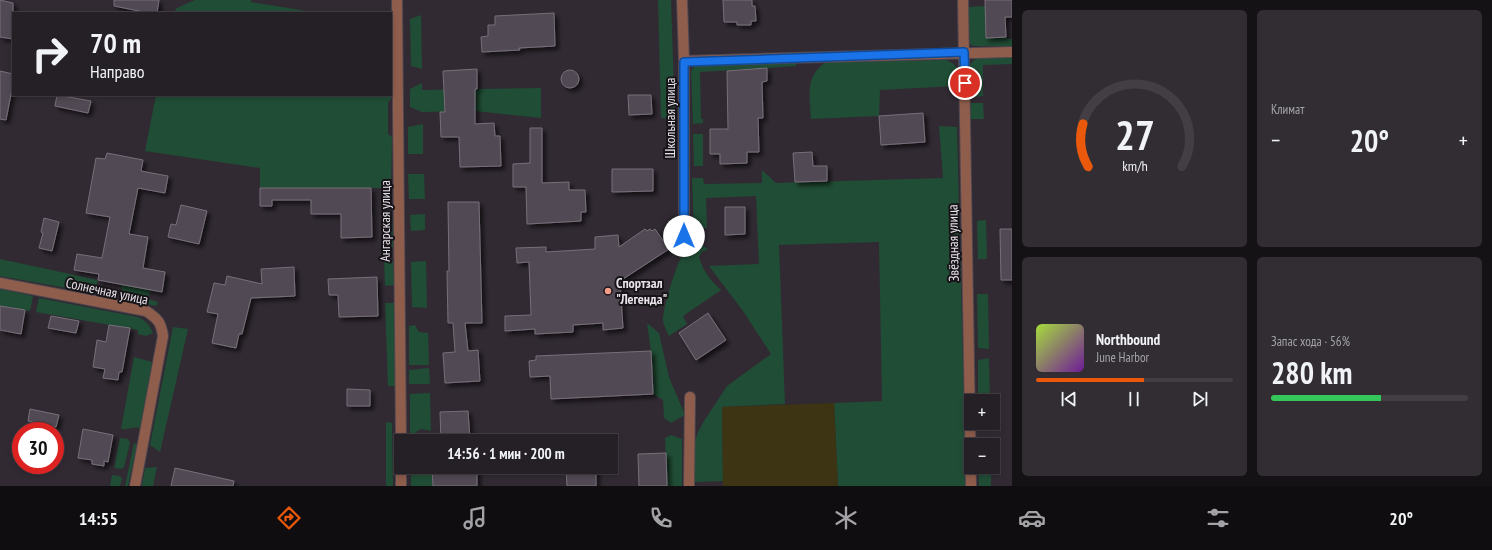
<!DOCTYPE html>
<html lang="ru">
<meta charset="utf-8">
<style>
:root{--surface:#252026;--page:#312d32;--text:#f1f3f6;--muted:#a3a3a7;--line:#423e43;--accent:#ea580c}
body{margin:0;font-family:"PT Sans Narrow",sans-serif;background:var(--page);color:var(--text);height:100vh;display:flex;flex-direction:column;font-size:15px;white-space:nowrap}
*{box-sizing:border-box;margin:0}
p{font-size:13px;color:var(--muted)}
.icon{flex:none;width:22px;height:22px;fill:none;stroke:currentColor;stroke-width:2;stroke-linecap:round;stroke-linejoin:round}
.map{position:relative;flex:1;overflow:hidden}
.sheet{display:flex;flex-direction:column;gap:10px;padding:10px;background:#141215;width:480px}
.sheet>*{flex:none}
.top-card{position:absolute;left:12px;top:12px;width:380px;height:84px;border-radius:0px;box-shadow:0 2px 6px #0003,0 0 0 1px var(--line);background:#252026;color:var(--text);overflow:hidden}
.tools{position:absolute;left:964px;top:394px;display:grid;gap:8px}
.tools a{display:grid;place-items:center;width:36px;height:36px;border-radius:0px;background:var(--surface);box-shadow:0 2px 6px #0003,0 0 0 1px var(--line);font-size:20px}
.speed{position:absolute;left:12px;top:422px;display:flex;gap:8px;font-size:20px;font-weight:700;text-align:center}
.speed>*{display:grid;place-content:center;width:52px;height:52px;border-radius:50%;background:var(--surface);box-shadow:0 2px 6px #0003,0 0 0 1px var(--line);line-height:1}
.speed .limit{border:6px solid #d22;background:#fff;color:#111}
.pin{position:absolute;display:grid;place-items:center;width:34px;height:34px;color:#fff;margin:-17px;border:2px solid #fff;border-radius:50%;box-shadow:0 1px 4px #0007}
.me{position:absolute;width:44px;margin:-22px;rotate:0deg;stroke-linejoin:round;filter:drop-shadow(0 0 3px #0008)}
.turn{display:flex;align-items:center;gap:14px;height:84px;padding:0 12px;font-size:18px}
.turn .icon{width:52px;height:52px;stroke-width:2.5}
.turn b{display:block;font-size:28px;line-height:34px}
.big{font-size:30px;font-weight:700;line-height:1.1}
.sheet .card{flex:1;display:flex;flex-direction:column;justify-content:center;gap:6px;min-width:0;padding:0 14px;border-radius:6px;background:var(--page)}
.sheet .dial{align-items:center;gap:0}
.dial svg{height:104px;overflow:visible;fill:none;stroke:var(--line);stroke-width:7;stroke-linecap:round;text-anchor:middle}
.dial text{fill:var(--text);stroke:none}
.song{display:flex;align-items:center;gap:12px}
.cover{width:48px;height:48px;border-radius:6px;background:linear-gradient(135deg,hsl(80 70% 55%),hsl(280 70% 35%))}
.played{height:4px;border-radius:2px;background:linear-gradient(90deg,var(--accent) 55%,var(--line) 55%)}
.keys{display:flex;justify-content:space-around;direction:ltr}
.heat{display:flex;justify-content:space-between;align-items:center;font-size:22px;direction:ltr}
.charge{height:6px;border-radius:3px;background:linear-gradient(90deg,#34c759 56%,var(--line) 0)}
.sheet .tiles{flex:1;display:grid;gap:10px;grid-template-columns:repeat(2,1fr)}
.trip{position:absolute;left:394px;top:434px;width:224px;height:40px;border-radius:0px;background:var(--surface);box-shadow:0 2px 6px #0003,0 0 0 1px var(--line);font-weight:700;line-height:40px;text-align:center}
.dock{display:flex;height:64px;justify-content:space-around;align-items:center;background:#0f0d0f;color:var(--muted)}
.dock .icon{width:28px;height:28px}
.dock .selected{color:var(--accent)}
.dock b{font-size:18px;color:var(--text)}
main{display:flex;flex:1;min-height:0}
.map>svg:first-child{display:block}
.green{fill:#204d35}
.sand{fill:#3c3413}
.building{fill:#514953;stroke:#786f7b;filter:url(#shadow)}
.lines{fill:none;stroke-linecap:round;stroke-linejoin:round}
.minor-casing{stroke:#4e4750;stroke-width:12}
.tertiary-casing{stroke:#4e4750;stroke-width:12}
.minor{stroke:#8f5d4c;stroke-width:10}
.tertiary{stroke:#8f5d4c;stroke-width:10}
.route-casing{stroke:#114b97;stroke-width:10}
.route{stroke:#1a73e8;stroke-width:7}
.poi-dot{fill:#f49e89;stroke:#171418;stroke-width:1.5}
.labels{text-anchor:middle;stroke-width:4;stroke-linejoin:round;paint-order:stroke}
.street-label{font-size:14px;fill:#e7e2e9;stroke:#171418}
.poi-label{font-size:14px;font-weight:bold;fill:#e7e2e9;stroke:#171418;text-anchor:start}
</style>
<main>
<div class="map">
<svg width="1012" height="486" viewBox="0 0 1012 486">
<defs>
<filter id="shadow"><feDropShadow dx="3.5" dy="3.5" stdDeviation="2" flood-color="#0009"/></filter>
</defs>
<rect width="100%" height="100%" fill="#312a33"/>
<path class="green" d="M195,0h56v2l68,11h-146l4,-5z
M658,0h13l4,119 -14,-1z
M985,6l1,32 20,-1 3,2h3v7h-39l-3,-2 -2,-37z
M421,15l1,54 -11,-3 -1,-47z
M977,58h35v6l-29,1v31l-12,1 -1,-32 3,-4z
M946,60c13,5 15,13 10,26l-76,4 -1,26 -68,3c-1,-23 -7,-42 15,-57z
M793,61l3,2v3l-96,6 1,47h2v4l-10,1 -2,-53 3,-4 5,-3z
M422,83v7l119,-2v30l-66,-7 -53,1 -12,-5v-18z
M156,95h235v4l-3,3v32l4,3 -1,51h-131v-20l-115,-17z
M971,103h12l1,16h-13z
M423,124v30h-15v-27z
M939,126l18,1 9,359h-128l-4,-83 48,-2 -3,-159 -100,3 6,159 -63,3 1,74 -28,1 -1,-38 4,-12 6,-11 23,-35 44,-32 -28,-43 -34,-45 50,-2 -3,-68 -50,2 1,30h-13l-2,-50h11l1,6 58,-1v-13l14,13 167,-5z
M693,134h10v32h-9z
M408,174h16l1,25h-16z
M382,212l10,1 1,34 -10,1z
M425,214v16l-14,1 -1,-16z
M986,220l1,39h-9l-1,-38z
M694,245h8l6,4 -6,3 -3,5c4,14 12,24 22,33l-38,26 4,8 -18,12c-2,-5 -5,-9 -6,-15 -1,-11 15,-64 23,-71 2,-2 6,-3 8,-5z
M0,259l98,21 -4,13 -94,-17z
M384,259l9,3 1,23 -9,1z
M426,261l1,47 -15,-1 -1,-45z
M120,284l30,6 -2,9 10,3 -2,4 -32,-7z
M0,289l33,7 -3,15 -30,-5z
M977,294h11l1,55 -11,-1z
M39,298l99,19c8,4 12,8 15,16l-7,3 -8,-2v-4l-102,-18z
M385,303h9l1,83h-7z
M647,323l12,10 10,44 16,38 -14,8 -7,-5 -1,-18 -10,-6 -2,-43z
M415,325l4,7 9,1 1,32h-20v-39z
M173,327l15,2 -28,123 -10,-7z
M134,357l18,5 -12,66c-7,-2 -11,2 -19,1z
M989,358l1,43h-12v-41z
M429,368l1,16h-21v-14z
M430,393l1,38 -10,-2 -5,3 -1,9 -5,-1v-46z
M386,422l6,1 1,63h-7z
M979,423h11v6l-11,-1z
M671,435l11,4v47h-15l-2,-48z
M120,438l8,1 2,4 -6,24 -3,2 -7,-1z
M134,443l3,1 -9,42h-3z
M157,467l-4,19h-11l3,-18z
M411,467h21l1,19h-22z
M978,467h13v19h-12z
M112,475l7,1 3,2 -2,8h-10z"/>
<path class="sand" d="M834,403l4,83h-115l-1,-79z"/>
<path class="building" d="M0,0l13,3v36l-13,-2z
M114,0h45l-2,13h-8l-35,-7z
M723,0h29v6h3l1,15h-5v4h-14v-3h-13z
M985,0h27v17h-7l1,20 -20,1z
M554,13l1,33 -36,2 1,2 -38,2 -1,-15 7,-1v-11h7v-9z
M767,68v13l-5,1 1,36h-5l1,34h-12v11l-27,1v-10h-10v-25h18l-1,-58z
M477,69v20h-2v35l19,-1 1,13h5l1,30 -41,1 -1,-30h-18l-1,-25h5l-2,-41z
M561 79a9 9 0 1 1 18 0a9 9 0 1 1-18 0Z
M0,71l13,3v10l-7,36 -6,-1z
M57,95l34,6 -3,12 -33,-7z
M628,95h23l1,19 -23,1z
M923,113l2,29 -44,3 -2,-29z
M530,128h12v55l27,-1v8h16l1,22h-5v9l-54,3 -1,-37h-13v-23l17,-1z
M812,152l1,14h14v15l-32,1 -2,-29z
M107,153l36,7 -2,11 27,5 -3,17 -27,-5 -9,46 19,3 -5,31 22,4 -3,20 -64,-12 1,-6 -25,-4 3,-16 25,4 8,-41 -24,-4 10,-55 9,1z
M612,169h41v22l-41,1z
M260,188h111l1,49 -31,1v-24h-30v-14h-39v6h-12z
M448,202h31l3,121h-17l3,28 10,-1 2,31 -35,2 -2,-30 12,-1 -2,-29h-5l-1,-52h2z
M181,205l26,6 -8,33 -31,-7 3,-13 5,1z
M725,207h20v27l-20,1z
M44,218l15,4 -7,29 -13,-3 4,-15 -2,-1z
M645,229l2,2 3,-2 2,2 3,-2 14,20 -49,32 3,47 -20,2v-7l-30,2v7l-38,2v-5l-30,2v-15l26,-1 -2,-53 -12,1 -1,-15 30,-1v5l49,-3v-12l23,-2 1,12z
M1000,229h12v51h-11z
M294,267l1,29 -44,2 -9,36h-3l-3,14 -24,-5 6,-29 -11,-2 7,-29 11,2 2,-9 35,8 -1,-15z
M377,277l1,39 -39,1 -1,-22h-9l-1,-16z
M0,306l25,4 -4,24 -21,-4z
M708,313l18,27 -30,20 -17,-27z
M51,316l28,5 -3,12 -28,-5z
M109,325l21,3 -8,44h-3l-1,8 -15,-2 2,-9 -12,-2 4,-27 9,2z
M651,351l2,43 -102,5 -1,-23 -20,1 -1,-16 7,-1v-4z
M347,389l23,1v16h-23z
M30,409l29,6 -3,12 -28,-6z
M468,411l2,28 -29,1 -1,-28z
M83,429l30,6 -5,27 -4,-1v5l-12,-2v-4l-14,-2z
M666,453l1,33h-28l-1,-32z
M432,467h45v19h-44z
M566,467h30v19h-29z
M175,468l59,13 -1,5h-62z"/>
<g class="lines">
<defs>
<path id="minor" d="M682,0l2,61v175
M963,0l8,486
M684,61l328,-9
M0,283l146,28c12,8 15,11 17,25l-28,150
M689,486l1,-89"/>
<path id="tertiary" d="M397,0l4,441
M401,467v19"/>
</defs>
<use href="#minor" class="minor-casing"/>
<use href="#tertiary" class="tertiary-casing"/>
<use href="#minor" class="minor"/>
<use href="#tertiary" class="tertiary"/>
</g>
<g class="lines">
<defs>
<path id="route" d="M684,236v-174l280,-10 1,31"/>
</defs>
<use href="#route" class="route-casing"/>
<use href="#route" class="route"/>
</g>
<circle class="poi-dot" cx="608" cy="291" r="4"/>
<g class="labels">
<g class="street-label">
<text transform="translate(670 118) rotate(-90)" y="5">Школьная улица</text>
<text transform="translate(385 221) rotate(-90)" y="5">Ангарская улица</text>
<text transform="translate(953 243) rotate(-91)" y="5">Звёздная улица</text>
<text transform="translate(107 291) rotate(12)" y="5">Солнечная улица</text>
</g>
<g class="poi-label">
<text x="616" y="288">Спортзал<tspan x="616" dy="16">"Легенда"</tspan></text>
</g>
</g>
</svg>
<div class="tools">
<a>+</a>
<a>−</a>
</div>
<div class="speed"><div class="limit">30</div></div>
<div class="pin" style="left:965px;top:83px;background:#d93025"><svg class="icon" aria-label="arrive" viewBox="0 0 24 24"><path d="M6 21V4h12l-3 4 3 4H6"/></svg></div>
<svg class="me" style="left:684px;top:236px" viewBox="-20 -20 40 40"><circle r="19" fill="#fff"/><path d="M0-13L10 11 0 6-10 11z" fill="#1a73e8"/></svg>
<div class="trip">14:56 · 1 мин · 200 m</div>
<div class="top-card">
<div class="turn"><svg class="icon" aria-label="right" viewBox="0 0 24 24"><path d="M7 20v-9h11M14 6l5 5-5 5"/></svg><div><b>70 m</b>Направо</div></div>
</div>
</div>
<section class="sheet">
<div class="tiles">
<div class="card dial"><svg viewBox="0 0 100 80">
<path d="M14 69A42 42 0 1 1 86 69"/>
<path d="M14 69A42 42 0 0 1 10 36" stroke="#ea580c"/>
<text x="50" y="56" font-size="32" font-weight="700">27</text>
<text x="50" y="72" font-size="11">km/h</text>
</svg></div>
<div class="card"><p>Климат</p>
<div class="heat"><a>−</a><b class="big">20°</b><a>+</a></div>
</div>
<div class="card">
<div class="song"><i class="cover"></i><div><b>Northbound</b><p>June Harbor</p></div></div>
<div class="played"></div>
<div class="keys"><svg class="icon" aria-label="previous" viewBox="0 0 24 24"><path d="M18 5L8 12l10 7zM5 5v14"/></svg><svg class="icon" aria-label="pause" viewBox="0 0 24 24"><path d="M8 5v14M16 5v14"/></svg><svg class="icon" aria-label="next" viewBox="0 0 24 24"><path d="M6 5l10 7-10 7zM19 5v14"/></svg></div>
</div>
<div class="card"><p>Запас хода · 56%</p><b class="big">280 km</b><div class="charge"></div></div>
</div>
</section>
</main>
<nav class="dock">
<b>14:55</b>
<svg class="icon selected" aria-label="directions" viewBox="0 0 24 24"><path d="M12 3l9 9-9 9-9-9zM9 14v-3h6M13 9l2 2-2 2"/></svg>
<svg class="icon" aria-label="music" viewBox="0 0 24 24"><path d="M9 18V5l10-2v13"/><circle cx="6" cy="18" r="3"/><circle cx="16" cy="16" r="3"/></svg>
<svg class="icon" aria-label="phone" viewBox="0 0 24 24"><path d="M5 4h4l2 5-3 2q2 4 5 5l2-3 5 2v4C11 20 4 13 5 4z"/></svg>
<svg class="icon" aria-label="climate" viewBox="0 0 24 24"><path d="M12 3v18M4 7l16 10M4 17L20 7"/></svg>
<svg class="icon" aria-label="car" viewBox="0 0 24 24"><path d="M5 17H2v-5l4-1 3-4h7l3 4 3 1v5h-3M9 17h6M6 11h13"/><circle cx="7" cy="17" r="2"/><circle cx="17" cy="17" r="2"/></svg>
<svg class="icon" aria-label="filters" viewBox="0 0 24 24"><path d="M4 7h16M4 17h16"/><circle cx="9" cy="7" r="2"/><circle cx="15" cy="17" r="2"/></svg>
<b>20°</b>
</nav>
